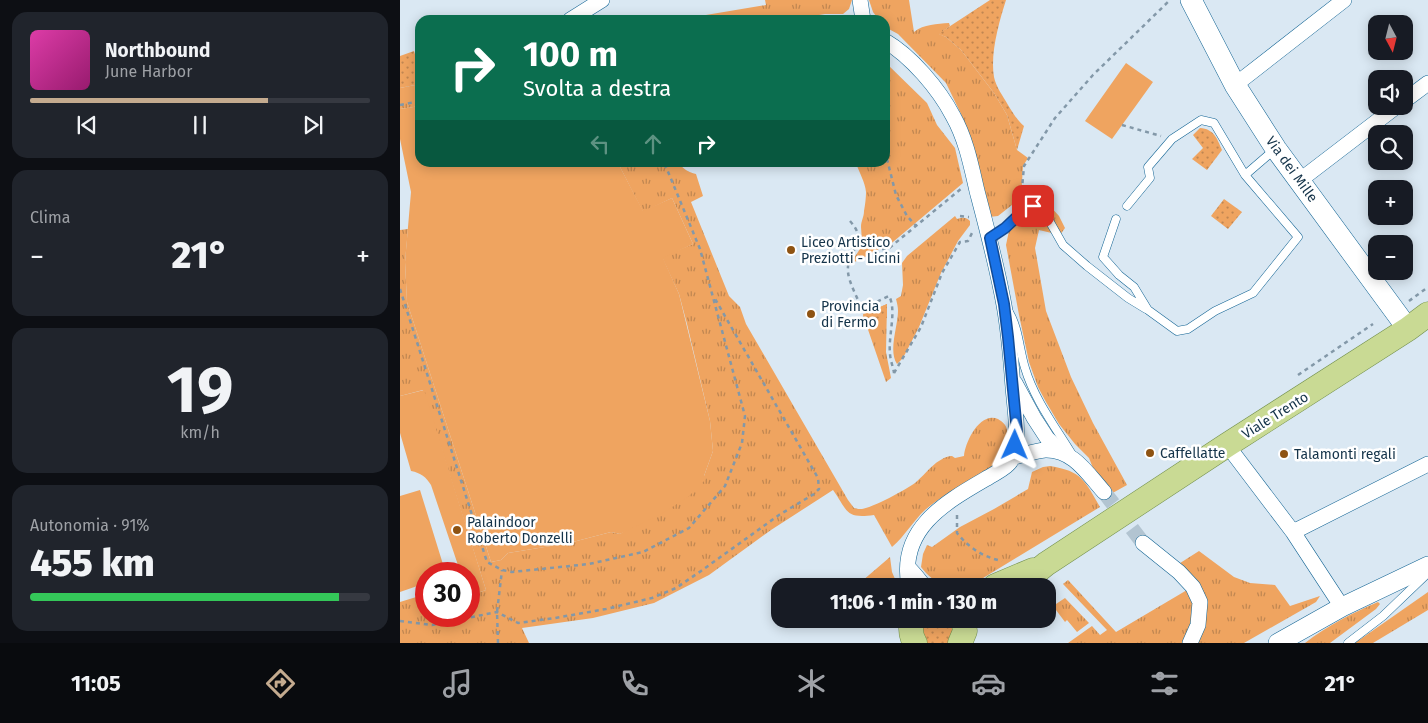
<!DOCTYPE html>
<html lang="it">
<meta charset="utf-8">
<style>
:root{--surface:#171b24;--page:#20242c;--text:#f1f3f6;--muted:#9ea1a6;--line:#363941;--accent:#c4ab8f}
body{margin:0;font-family:"Fira Sans",sans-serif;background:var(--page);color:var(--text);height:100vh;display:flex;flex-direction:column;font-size:19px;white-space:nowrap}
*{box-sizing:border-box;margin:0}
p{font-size:16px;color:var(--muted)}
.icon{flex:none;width:28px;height:28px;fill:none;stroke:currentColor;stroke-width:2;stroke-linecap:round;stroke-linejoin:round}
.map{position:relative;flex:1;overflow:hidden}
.drawer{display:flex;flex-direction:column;gap:12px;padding:12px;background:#0d0f14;width:400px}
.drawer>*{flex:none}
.top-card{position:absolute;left:15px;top:15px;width:475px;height:152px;border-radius:15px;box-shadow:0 2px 12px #0003;background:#0b6e4f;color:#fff;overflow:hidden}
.needle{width:32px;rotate:173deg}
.controls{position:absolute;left:968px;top:15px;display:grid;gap:10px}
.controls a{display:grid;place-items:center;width:45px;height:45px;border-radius:10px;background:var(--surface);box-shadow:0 2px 12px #0003;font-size:25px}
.speed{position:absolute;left:15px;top:562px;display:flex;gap:10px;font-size:25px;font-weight:700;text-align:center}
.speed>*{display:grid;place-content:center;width:65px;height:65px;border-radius:50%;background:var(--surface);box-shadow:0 2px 12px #0003;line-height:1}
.speed .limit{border:8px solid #d22;background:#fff;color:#111}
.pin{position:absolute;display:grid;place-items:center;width:42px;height:42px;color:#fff;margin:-21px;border-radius:10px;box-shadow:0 2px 8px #0006}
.me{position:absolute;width:55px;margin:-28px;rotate:1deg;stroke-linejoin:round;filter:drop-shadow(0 0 4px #0008)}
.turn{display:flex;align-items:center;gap:18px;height:105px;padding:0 25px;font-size:22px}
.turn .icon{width:65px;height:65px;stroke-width:2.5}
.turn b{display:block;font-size:35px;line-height:42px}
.lanes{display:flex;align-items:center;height:48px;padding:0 25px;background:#0003;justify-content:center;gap:25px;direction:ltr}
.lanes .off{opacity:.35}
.big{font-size:38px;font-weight:800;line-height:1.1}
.drawer .card{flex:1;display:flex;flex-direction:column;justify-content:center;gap:8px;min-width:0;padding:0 18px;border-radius:15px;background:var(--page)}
.drawer .dial{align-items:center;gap:0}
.dial b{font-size:65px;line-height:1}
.song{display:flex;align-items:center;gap:15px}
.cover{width:60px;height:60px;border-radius:8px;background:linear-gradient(135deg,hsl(320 70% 55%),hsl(320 70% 35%))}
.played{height:5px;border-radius:2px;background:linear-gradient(90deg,var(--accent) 70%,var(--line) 70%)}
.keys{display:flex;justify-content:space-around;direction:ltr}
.heat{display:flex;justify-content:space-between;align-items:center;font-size:28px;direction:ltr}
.charge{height:8px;border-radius:4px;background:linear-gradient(90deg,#34c759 91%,var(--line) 0)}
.trip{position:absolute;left:371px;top:578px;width:285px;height:50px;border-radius:15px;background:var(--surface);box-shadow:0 2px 12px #0003;font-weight:800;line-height:50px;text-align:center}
.dock{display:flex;height:80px;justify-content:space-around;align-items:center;background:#090b0e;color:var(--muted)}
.dock .icon{width:35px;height:35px}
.dock .current{color:var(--accent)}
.dock b{font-size:22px;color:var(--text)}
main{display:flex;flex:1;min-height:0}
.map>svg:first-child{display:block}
.grass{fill:url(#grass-tufts)}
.garden{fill:url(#garden-dots)}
.pitch{fill:#efa460}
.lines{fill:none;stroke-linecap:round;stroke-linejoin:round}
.minor-tunnel{stroke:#b2c4d1;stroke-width:15;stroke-dasharray:15 8;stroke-linecap:butt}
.service-casing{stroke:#126494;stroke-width:9}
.minor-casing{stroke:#126494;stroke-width:16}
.tertiary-casing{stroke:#126494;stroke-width:20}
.secondary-casing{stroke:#126494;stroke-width:22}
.primary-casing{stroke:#728f4c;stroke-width:25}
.path{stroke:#8398a8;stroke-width:2.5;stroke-dasharray:4 4;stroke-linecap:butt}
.service{stroke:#fff;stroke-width:8}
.minor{stroke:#fff;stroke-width:15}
.tertiary{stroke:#fff;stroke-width:19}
.secondary{stroke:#fff;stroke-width:21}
.primary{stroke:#c9da94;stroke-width:24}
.route-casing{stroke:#114b97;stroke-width:12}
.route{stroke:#1a73e8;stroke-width:9}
.poi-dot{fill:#8e5312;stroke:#fff;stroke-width:2}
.labels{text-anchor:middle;stroke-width:5;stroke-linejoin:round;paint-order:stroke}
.street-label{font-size:14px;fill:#143349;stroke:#fff}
.poi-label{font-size:14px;fill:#143349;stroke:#fff;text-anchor:start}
</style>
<main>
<section class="drawer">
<div class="card">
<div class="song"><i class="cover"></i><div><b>Northbound</b><p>June Harbor</p></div></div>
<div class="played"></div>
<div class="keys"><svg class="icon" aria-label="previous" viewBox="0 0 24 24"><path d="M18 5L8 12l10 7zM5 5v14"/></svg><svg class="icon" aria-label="pause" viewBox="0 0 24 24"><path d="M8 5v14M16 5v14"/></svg><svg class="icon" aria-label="next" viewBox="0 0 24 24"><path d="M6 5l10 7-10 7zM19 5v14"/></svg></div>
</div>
<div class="card"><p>Clima</p>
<div class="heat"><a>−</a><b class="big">21°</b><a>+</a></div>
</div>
<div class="card dial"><b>19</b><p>km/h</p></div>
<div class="card"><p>Autonomia · 91%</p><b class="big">455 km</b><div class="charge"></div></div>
</section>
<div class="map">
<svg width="1028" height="643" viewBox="0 0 1028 643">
<defs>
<pattern id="grass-tufts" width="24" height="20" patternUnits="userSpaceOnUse" patternTransform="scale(1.25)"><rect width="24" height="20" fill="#efa460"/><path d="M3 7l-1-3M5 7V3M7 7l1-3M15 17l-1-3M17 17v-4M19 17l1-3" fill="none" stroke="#c08651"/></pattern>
<pattern id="garden-dots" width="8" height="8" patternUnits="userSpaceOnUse" patternTransform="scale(1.25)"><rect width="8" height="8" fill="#efa460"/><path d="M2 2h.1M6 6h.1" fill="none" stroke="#c08651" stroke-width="1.8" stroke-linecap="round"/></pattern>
</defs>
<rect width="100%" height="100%" fill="#dae8f3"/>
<path class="grass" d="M365,0h87l-3,9 -6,5h-18l-36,6h-113l90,-15z
M469,0h40l5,32c10,-8 23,-8 35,-9l1,3 -11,8 7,3 15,13 33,43 13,22 10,35 11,8 -5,8 -2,32 -23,18 -9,1 -22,-87 -6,-16 -15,-31 -48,-49 -13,-7v-7h-6l-6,-8z
M485,62l42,41 10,22 18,23 8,35 -76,64c-12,1 -21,12 -33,15l-1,-3c11,-14 9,-16 8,-32 0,-6 3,-10 3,-16 1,-5 2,-13 2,-19 -1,-10 -7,-20 -10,-29l29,-1z
M20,84v22l-20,3v-21z
M218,163h61c4,6 9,9 17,11l7,22 -12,6 38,94 11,11 6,17 102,176 6,8c3,1 6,1 8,1 10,-1 45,-20 53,-26 11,-9 22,-26 37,-27l3,2 9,-2c1,-14 16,-45 34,-37 5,3 8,6 9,11 2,7 2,16 -2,22 -6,11 -19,18 -29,24 -17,11 -36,21 -51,34 -12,11 -20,26 -33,37l-18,-32c-29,4 -26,-4 -41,-25l-62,40 -62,45 -55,28 -61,15 -71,10 7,15h-129v-41l26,-8v22h43v-20l17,-6 -63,-200 -23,6v-166l8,-1 -3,33 2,40 84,260 10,-2 7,-7 61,-10 42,-11 9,2 84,-58 9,-25 -3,-30 -23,-97 -8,-30 -17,-37 31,-13 -21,-46 -29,14z
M644,204h4l11,12 6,12 -5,7 -21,-5 -4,18 11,63 25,66 22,46 34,62 -18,10 -10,-12 -10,-25 -14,-14 -16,-20 -13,-22 -8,-15 -9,-25 -10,-47 -13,-70 4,-19 14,-16 18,-2z
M555,216l2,3c6,-2 9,-2 13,2v4l-12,16 -17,32 -22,54 -16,31 -6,6c-9,-13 1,-38 1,-53 0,-4 -1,-8 -2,-12l5,-3 2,-11 -1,-22 5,-7z
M487,304l-1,48 5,26 -5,4 -23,-67z
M650,466c32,5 35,15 50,41l-130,79c-21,0 -35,0 -49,-19l2,-13 4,-9 5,2 28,-20 34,-18 34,-20 4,-17 11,-5z
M799,551l35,26 16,6 25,2 15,21 30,-10 -4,6 -72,41h-46l6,-17 -27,-61z
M490,557l2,15 6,14h-34l-2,-5z
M668,580l48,52 71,-42 6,10v23l-9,20h-116l24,-17 8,9 7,-5 -44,-46z
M1028,592v18l-55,33h-18z
M665,598l24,25 -12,9 -10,-12 -2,2 -12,-16z
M978,602l2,2 -4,5 -46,34h-25c22,-17 47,-30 73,-41z"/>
<path class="garden" d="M590,0h16c-7,22 -16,54 -12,77 2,10 9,19 14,28 5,8 9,15 16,21l-7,24 -10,-35 -13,-22 -33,-43 -15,-13 -8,-3z
M14,51l6,19v14l-20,4v-32z
M800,128c14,1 17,10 22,22l-15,20 -15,-11 11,-11 -10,-13z
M824,199l18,13 -14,17 -17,-13z
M487,304v14l-21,7 -3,-11z
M518,619h40l-3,24h-34z"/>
<path class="pitch" d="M726,63l27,19 -41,57 -27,-18z
M20,106v56l198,1 25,48 29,-13 21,46 -30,14 16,36 31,127 3,30 -9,25 2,3 -18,18 -27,17 -41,20 -9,-2 -42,11 -61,10 -7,7 -10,2 -84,-260 -2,-40 6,-70 -11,-53v-30z
M24,390l62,200 -17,6v-22h-8l-30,-89c-5,-8 -10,-12 -20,-14l-11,-38v-37z
M20,490l26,84h-20v9l-26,9v-96z"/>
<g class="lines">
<path class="minor-tunnel" d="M704,492l39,51"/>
<defs>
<path id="service" d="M845,175l29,-25
M716,219l-13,38 16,18 15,12 14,23 29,21 11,-2 27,-18 38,-18 45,-56 -53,-62 -31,-52 -13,-3 -29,19 -24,28 2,11 -23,28
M589,238c6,-4 12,-7 17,-11 13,-11 18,-23 36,-19l21,37 24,21 41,32 18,11
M609,312c10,17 10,37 16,56 9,31 31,60 48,88
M948,643l35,-27 45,-43"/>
<path id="minor" d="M460,0l3,20
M170,20l32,-20
M485,41c26,15 54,48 68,75 13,23 18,49 24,75 10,38 20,75 27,114 5,27 7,55 9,82 2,23 6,46 1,68 -3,11 -17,17 -25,22 -43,25 -91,51 -80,109
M835,85l109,-85
M1004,101l24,-18
M899,181l98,-75
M615,383l19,35 13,20 14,14
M827,445l66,87 49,75
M614,457c10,-2 20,-6 31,-7 28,-1 42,23 59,42
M893,532l135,-68
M743,543l36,29 14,15 7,15 -2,23 -8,18
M508,567l8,9 8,10"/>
<path id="tertiary" d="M878,643l64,-36 86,-41"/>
<path id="secondary" d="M791,0l44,85 41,64 132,180"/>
<path id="primary" d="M595,586l38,-16
M619,586l27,-22 181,-119 181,-116 20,-15
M512,619c-2,9 -2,16 3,24
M560,643l5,-12 -2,-12"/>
</defs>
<use href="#service" class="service-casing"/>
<use href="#minor" class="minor-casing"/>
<use href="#tertiary" class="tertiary-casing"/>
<use href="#secondary" class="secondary-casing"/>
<use href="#primary" class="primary-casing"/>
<path class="path" d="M0,105l20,-4
M722,125l39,11
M485,151l11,44 11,21 9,10
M621,199l3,-33 31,-48 38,-43 77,-75
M560,216l9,1
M450,221c21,24 -4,27 -2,51 1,11 10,27 14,37l27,-13c8,14 -1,41 1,57 0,7 3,13 4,20
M482,249h6l74,-61
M0,289l87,273 15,8 10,2 77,-8 54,-12 46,-24 36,-42 17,-43 3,-27 -45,-167 -36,-87
M1009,301l19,-14
M494,373l27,-46 21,-54 18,-31 8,-1 5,-10
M898,375l75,-51
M557,515v18c12,15 26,24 45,28
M537,584l8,2
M0,621l32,4 65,-13 21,11 37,-5 51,-9 46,-11 24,-10 25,-17 78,-56 35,-21 5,-5 -1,-11 -104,-181
M98,643l-1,-31 5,-42"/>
<use href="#service" class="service"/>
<use href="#minor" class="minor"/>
<use href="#tertiary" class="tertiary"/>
<use href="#secondary" class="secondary"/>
<use href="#primary" class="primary"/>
</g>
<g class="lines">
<defs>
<path id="route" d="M615,445l2,-13 -9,-95 -4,-33 -14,-66 15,-10 19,-18 9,-4"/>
</defs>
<use href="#route" class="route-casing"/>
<use href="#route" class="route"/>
</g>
<g class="poi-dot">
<circle cx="391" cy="250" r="5"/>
<circle cx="411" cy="314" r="5"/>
<circle cx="750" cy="453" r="5"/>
<circle cx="884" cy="454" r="5"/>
<circle cx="57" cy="530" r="5"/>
</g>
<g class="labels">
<g class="street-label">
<text transform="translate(892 169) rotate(54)" y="5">Via dei Mille</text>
<text transform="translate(875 415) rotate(-32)" y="5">Viale Trento</text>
</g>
<g class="poi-label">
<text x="401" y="247">Liceo Artistico<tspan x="401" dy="16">Preziotti - Licini</tspan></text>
<text x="421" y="311">Provincia<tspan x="421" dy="16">di Fermo</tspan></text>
<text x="760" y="458">Caffellatte</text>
<text x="894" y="459">Talamonti regali</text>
<text x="67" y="527">Palaindoor<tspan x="67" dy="16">Roberto Donzelli</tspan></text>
</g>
</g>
</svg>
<div class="controls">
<a><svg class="needle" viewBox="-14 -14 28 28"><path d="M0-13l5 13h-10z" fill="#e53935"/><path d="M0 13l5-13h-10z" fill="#9ea1a6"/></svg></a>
<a><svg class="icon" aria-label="sound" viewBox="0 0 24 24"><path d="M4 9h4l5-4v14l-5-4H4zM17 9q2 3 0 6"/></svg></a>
<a><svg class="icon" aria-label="search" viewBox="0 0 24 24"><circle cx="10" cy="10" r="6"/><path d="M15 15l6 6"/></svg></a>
<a>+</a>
<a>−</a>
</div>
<div class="speed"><div class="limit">30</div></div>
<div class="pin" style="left:633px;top:206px;background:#d93025"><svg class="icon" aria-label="arrive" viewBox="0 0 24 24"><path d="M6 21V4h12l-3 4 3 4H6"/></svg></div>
<svg class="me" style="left:615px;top:445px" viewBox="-20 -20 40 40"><path d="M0-17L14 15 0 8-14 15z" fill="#1a73e8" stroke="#fff" stroke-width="4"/></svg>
<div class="trip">11:06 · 1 min · 130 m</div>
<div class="top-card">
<div class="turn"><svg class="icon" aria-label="right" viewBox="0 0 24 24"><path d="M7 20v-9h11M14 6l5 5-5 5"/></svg><div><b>100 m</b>Svolta a destra</div></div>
<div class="lanes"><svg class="icon off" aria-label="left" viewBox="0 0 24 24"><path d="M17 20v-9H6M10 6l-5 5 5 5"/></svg><svg class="icon off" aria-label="ahead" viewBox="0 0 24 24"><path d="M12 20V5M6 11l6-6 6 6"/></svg><svg class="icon" aria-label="right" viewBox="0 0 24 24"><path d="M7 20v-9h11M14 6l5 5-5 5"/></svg></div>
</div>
</div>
</main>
<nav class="dock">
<b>11:05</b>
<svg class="icon current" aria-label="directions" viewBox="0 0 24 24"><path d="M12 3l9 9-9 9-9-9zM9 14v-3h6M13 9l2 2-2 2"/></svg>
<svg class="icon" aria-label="music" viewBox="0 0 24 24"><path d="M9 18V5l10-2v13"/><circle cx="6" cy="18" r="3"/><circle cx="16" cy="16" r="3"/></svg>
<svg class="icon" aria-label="phone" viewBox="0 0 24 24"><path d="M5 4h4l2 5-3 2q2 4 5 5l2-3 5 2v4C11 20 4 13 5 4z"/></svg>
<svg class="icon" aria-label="climate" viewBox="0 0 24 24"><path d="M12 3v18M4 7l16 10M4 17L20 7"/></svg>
<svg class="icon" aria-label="car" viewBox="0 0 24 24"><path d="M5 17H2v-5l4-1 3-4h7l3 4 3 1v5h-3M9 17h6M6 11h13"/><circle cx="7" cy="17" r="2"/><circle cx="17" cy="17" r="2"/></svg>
<svg class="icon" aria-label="filters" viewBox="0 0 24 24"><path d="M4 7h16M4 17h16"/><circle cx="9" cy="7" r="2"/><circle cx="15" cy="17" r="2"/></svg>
<b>21°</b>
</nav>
